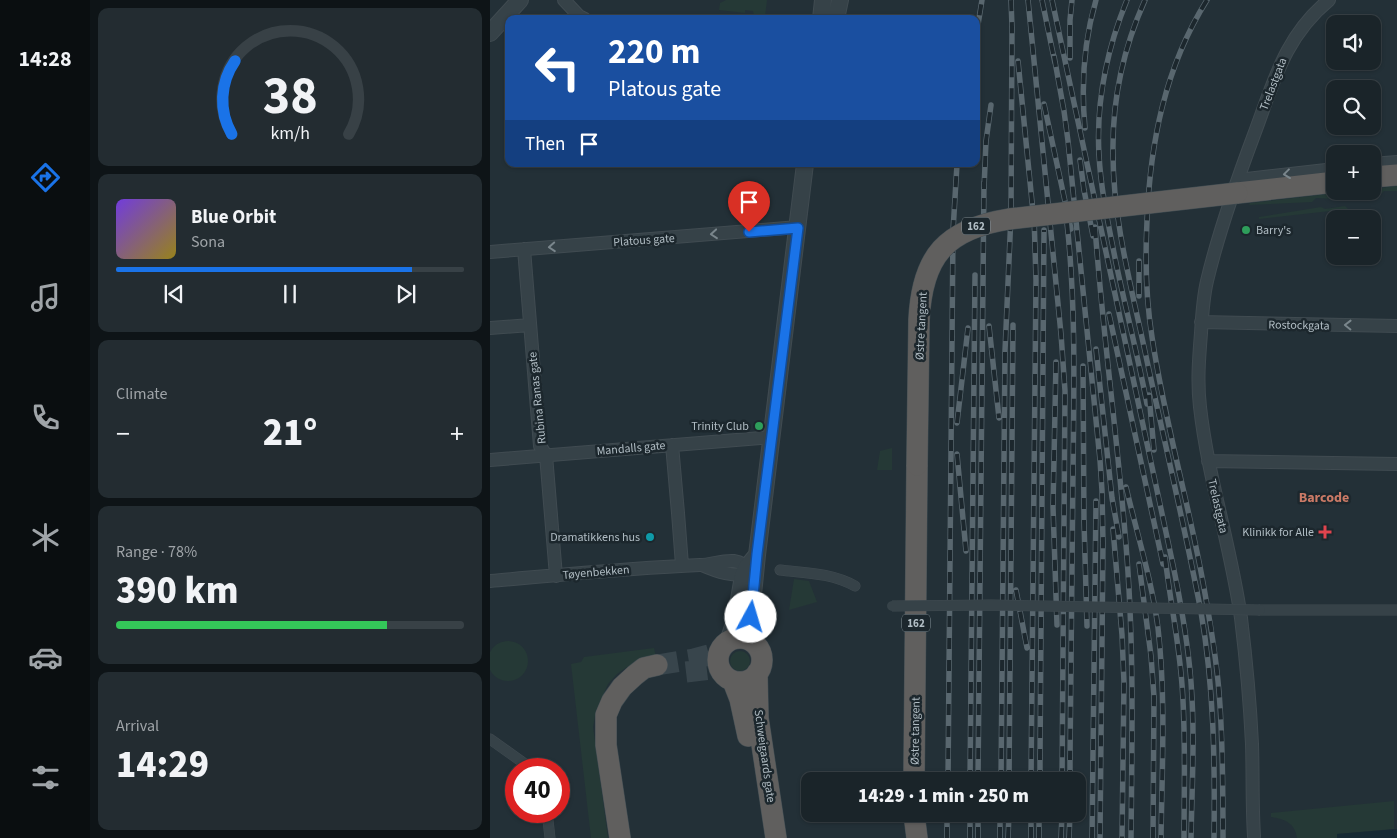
<!DOCTYPE html>
<meta charset="utf-8">
<style>
:root{--surface:#1a2429;--page:#232c31;--text:#f1f3f6;--muted:#9fa4a8;--line:#384146;--accent:#1a73e8}
body{margin:0;font-family:"Source Sans 3",sans-serif;background:var(--page);color:var(--text);height:100vh;display:flex;flex-direction:column;font-size:19px;white-space:nowrap}
*{box-sizing:border-box;margin:0}
p{font-size:16px;color:var(--muted)}
.icon{flex:none;width:28px;height:28px;fill:none;stroke:currentColor;stroke-width:2;stroke-linecap:round;stroke-linejoin:round}
.map{position:relative;flex:1;overflow:hidden}
.details{display:flex;flex-direction:column;gap:8px;padding:8px;background:#0e1417;width:400px}
.details>*{flex:none}
.hud{position:absolute;left:15px;top:15px;width:475px;height:152px;border-radius:10px;box-shadow:0 1px 4px #0004,0 0 0 1px var(--line);background:#1a4fa0;color:#fff;overflow:hidden}
.fabs{position:absolute;left:836px;top:15px;display:grid;gap:10px}
.fabs a{display:grid;place-items:center;width:55px;height:55px;border-radius:10px;background:var(--surface);box-shadow:0 1px 4px #0004,0 0 0 1px var(--line);font-size:25px}
.speed{position:absolute;left:15px;top:758px;display:flex;gap:10px;font-size:25px;font-weight:700;text-align:center}
.speed>*{display:grid;place-content:center;width:65px;height:65px;border-radius:50%;background:var(--surface);box-shadow:0 1px 4px #0004,0 0 0 1px var(--line);line-height:1}
.speed .limit{border:8px solid #d22;background:#fff;color:#111}
.pin{position:absolute;display:grid;place-items:center;width:42px;height:42px;color:#fff;margin:-51px -21px;border-radius:50% 50% 50% 0;rotate:-45deg;box-shadow:0 0 5px #0007}
.pin .icon{rotate:45deg}
.me{position:absolute;width:55px;margin:-28px;rotate:6deg;stroke-linejoin:round;filter:drop-shadow(0 0 4px #0008)}
.turn{display:flex;align-items:center;gap:18px;height:105px;padding:0 20px;font-size:22px}
.turn .icon{width:65px;height:65px;stroke-width:2.5}
.turn b{display:block;font-size:35px;line-height:42px}
.then{display:flex;align-items:center;height:48px;padding:0 20px;background:#0003;gap:10px;font-size:19px}
.big{font-size:38px;font-weight:800;line-height:1.1}
.details .tile{flex:1;display:flex;flex-direction:column;justify-content:center;gap:8px;min-width:0;padding:0 18px;border-radius:10px;background:var(--page)}
.details .dial{align-items:center;gap:0}
.dial svg{height:130px;overflow:visible;fill:none;stroke:var(--line);stroke-width:7;stroke-linecap:round;text-anchor:middle}
.dial text{fill:var(--text);stroke:none}
.song{display:flex;align-items:center;gap:15px}
.cover{width:60px;height:60px;border-radius:8px;background:linear-gradient(135deg,hsl(260 70% 55%),hsl(50 70% 35%))}
.played{height:5px;border-radius:2px;background:linear-gradient(90deg,var(--accent) 85%,var(--line) 85%)}
.keys{display:flex;justify-content:space-around;direction:ltr}
.heat{display:flex;justify-content:space-between;align-items:center;font-size:28px;direction:ltr}
.charge{height:8px;border-radius:4px;background:linear-gradient(90deg,#34c759 78%,var(--line) 0)}
.trip{position:absolute;left:311px;top:772px;width:285px;height:50px;border-radius:10px;background:var(--surface);box-shadow:0 1px 4px #0004,0 0 0 1px var(--line);font-weight:800;line-height:50px;text-align:center}
main{display:flex;flex:1;min-height:0}
.dock{display:flex;flex-direction:column;width:90px;justify-content:space-around;align-items:center;background:#0a0e10;color:var(--muted)}
.dock .icon{width:35px;height:35px}
.dock .on{color:var(--accent)}
.dock b{font-size:22px;color:var(--text)}
.map>svg:first-child{display:block}
.green{fill:#253936}
.water{fill:#172a34}
.lines{fill:none;stroke-linecap:round;stroke-linejoin:round}
.trunk-tunnel{stroke:#38454c;stroke-width:21;stroke-dasharray:21 11;stroke-linecap:butt}
.pedestrian-casing{stroke:#404b51;stroke-width:11}
.minor-casing{stroke:#404b51;stroke-width:14}
.tertiary-casing{stroke:#404b51;stroke-width:18}
.trunk-casing{stroke:#414d53;stroke-width:22}
.pedestrian{stroke:#364248;stroke-width:10}
.minor{stroke:#364248;stroke-width:12}
.tertiary{stroke:#364248;stroke-width:16}
.trunk{stroke:#605f5e;stroke-width:21}
.rail-casing{stroke:#59676f;stroke-width:5.5}
.rail{stroke:#1c272d;stroke-width:4;stroke-dasharray:11;stroke-linecap:butt}
.pedestrian-bridge-casing{stroke:#404b51;stroke-width:11;stroke-linecap:butt}
.trunk-bridge-casing{stroke:#414d53;stroke-width:22;stroke-linecap:butt}
.pedestrian-bridge{stroke:#364248;stroke-width:10}
.trunk-bridge{stroke:#605f5e;stroke-width:21}
.oneway{stroke:#7a868c}
.route-casing{stroke:#114b97;stroke-width:12}
.route{stroke:#1a73e8;stroke-width:9}
.leisure-dot{fill:#2e9e5b;stroke:#1c272d;stroke-width:2}
.health-dot{fill:#e0444e;stroke:#1c272d;stroke-width:2}
.culture-dot{fill:#0f9aa8;stroke:#1c272d;stroke-width:2}
.labels{text-anchor:middle;stroke-width:5;stroke-linejoin:round;paint-order:stroke}
.shield{fill:#1c272d;stroke:#849097;stroke-width:1}
.shield-label{font-size:11px;font-weight:bold;fill:#b1bdc4}
.street-label{font-size:12px;fill:#b1bdc4;stroke:#1c272d}
.poi-label{font-size:12px;fill:#b1bdc4;stroke:#1c272d;text-anchor:end}
.neighbourhood-label{font-size:14px;font-weight:bold;fill:#cb7a66;stroke:#1c272d}
</style>
<main>
<nav class="dock">
<b>14:28</b>
<svg class="icon on" aria-label="directions" viewBox="0 0 24 24"><path d="M12 3l9 9-9 9-9-9zM9 14v-3h6M13 9l2 2-2 2"/></svg>
<svg class="icon" aria-label="music" viewBox="0 0 24 24"><path d="M9 18V5l10-2v13"/><circle cx="6" cy="18" r="3"/><circle cx="16" cy="16" r="3"/></svg>
<svg class="icon" aria-label="phone" viewBox="0 0 24 24"><path d="M5 4h4l2 5-3 2q2 4 5 5l2-3 5 2v4C11 20 4 13 5 4z"/></svg>
<svg class="icon" aria-label="climate" viewBox="0 0 24 24"><path d="M12 3v18M4 7l16 10M4 17L20 7"/></svg>
<svg class="icon" aria-label="car" viewBox="0 0 24 24"><path d="M5 17H2v-5l4-1 3-4h7l3 4 3 1v5h-3M9 17h6M6 11h13"/><circle cx="7" cy="17" r="2"/><circle cx="17" cy="17" r="2"/></svg>
<svg class="icon" aria-label="filters" viewBox="0 0 24 24"><path d="M4 7h16M4 17h16"/><circle cx="9" cy="7" r="2"/><circle cx="15" cy="17" r="2"/></svg>
</nav>
<section class="details">
<div class="tile dial"><svg viewBox="0 0 100 80">
<path d="M14 69A42 42 0 1 1 86 69"/>
<path d="M14 69A42 42 0 0 1 16 24" stroke="#1a73e8"/>
<text x="50" y="56" font-size="32" font-weight="700">38</text>
<text x="50" y="72" font-size="11">km/h</text>
</svg></div>
<div class="tile">
<div class="song"><i class="cover"></i><div><b>Blue Orbit</b><p>Sona</p></div></div>
<div class="played"></div>
<div class="keys"><svg class="icon" aria-label="previous" viewBox="0 0 24 24"><path d="M18 5L8 12l10 7zM5 5v14"/></svg><svg class="icon" aria-label="pause" viewBox="0 0 24 24"><path d="M8 5v14M16 5v14"/></svg><svg class="icon" aria-label="next" viewBox="0 0 24 24"><path d="M6 5l10 7-10 7zM19 5v14"/></svg></div>
</div>
<div class="tile"><p>Climate</p>
<div class="heat"><a>−</a><b class="big">21°</b><a>+</a></div>
</div>
<div class="tile"><p>Range · 78%</p><b class="big">390 km</b><div class="charge"></div></div>
<div class="tile"><p>Arrival</p><b class="big">14:29</b></div>
</section>
<div class="map">
<svg width="907" height="838" viewBox="0 0 907 838">
<rect width="100%" height="100%" fill="#233037"/>
<path class="green" d="M236,0h41l-2,16 -11,-1 -1,-4 -8,-1v3l-26,-3 1,-7z
M907,186v5h-13l-3,3 -41,2 -3,3 -21,-1 -4,4 -63,3 1,-2 103,-12h19l1,-2z
M855,206l3,3 -89,10v-2l62,-10 4,2z
M402,448v22h-15l3,-19z
M304,579l15,2 8,21 -28,8z
M-2 661a20 20 0 1 1 40 0a20 20 0 1 1-40 0Z
M164,648l2,9 -29,10 -10,7 -9,10 -12,27 -3,16 15,111h-17l-20,-174 10,-2 3,-5z
M240 661a10 10 0 1 1 20 0a10 10 0 1 1-20 0Z
M904,801v28l-57,5v4h-40c-2,-15 -12,-19 -26,-21v-4z"/>
<path class="water" d="M907,829v9h-60v-4z"/>
<g class="lines">
<path class="trunk-tunnel" d="M167,665l37,-6 26,-7
M196,672l25,-3 10,2"/>
<defs>
<path id="pedestrian" d="M290,570c26,3 51,3 75,16
M770,610h137
M0,739l42,30
M57,811l3,27"/>
<path id="minor" d="M74,0l15,16 6,3
M882,164l25,-2
M748,180l97,-11
M34,249l16,197 6,9 10,121
M0,252l308,-25
M711,322l196,4
M0,328l40,-3
M182,445l6,68 4,52
M0,460l282,-23
M718,461l189,3
M212,565c16,7 31,12 48,9
M0,581c70,-6 140,-13 210,-16 11,0 22,-5 34,-4 8,1 13,6 19,11
M764,836c-2,-31 -1,-62 -2,-92 -2,-42 -6,-85 -11,-126 -10,-71 -33,-140 -41,-211 -3,-25 -1,-49 1,-74 1,-17 2,-35 6,-52 12,-51 30,-101 48,-149 19,-51 30,-96 74,-132"/>
<path id="tertiary" d="M331,19l2,-19
M346,19l4,-19
M0,33l30,-33
M238,642l8,-25 7,-41 4,-9 9,-11
M262,643l-2,-19 7,-69 48,-391"/>
<path id="trunk" d="M882,177l25,-2
M747,193l98,-11
M228 660a22 22 0 1 1 44 0a22 22 0 1 1-44 0Z
M267,673l1,45 18,120
M243,681l7,18 8,37
M424,781l3,-316
M424,814l3,24
M130,838l-14,-93v-30l6,-14 10,-14 13,-12 9,-7 13,-3"/>
</defs>
<use href="#pedestrian" class="pedestrian-casing"/>
<use href="#minor" class="minor-casing"/>
<use href="#tertiary" class="tertiary-casing"/>
<use href="#trunk" class="trunk-casing"/>
<use href="#pedestrian" class="pedestrian"/>
<use href="#minor" class="minor"/>
<use href="#tertiary" class="tertiary"/>
<use href="#trunk" class="trunk"/>
<defs>
<path id="rail" d="M538,0l33,334 4,57 -3,390
M552,0l13,63
M562,0l121,565c8,39 15,78 18,117 4,52 1,104 0,156
M637,0c-20,49 -31,102 -28,155 2,37 10,72 17,108 10,47 22,94 31,141
M655,0c-22,49 -33,100 -32,154 0,69 20,139 34,207 18,83 38,167 54,251 13,75 14,150 13,226
M717,0c-42,67 -57,143 -60,221 -2,39 -1,78 5,116 12,81 35,160 50,240 7,38 14,76 17,115 4,48 4,97 4,146
M486,37l6,-37
M564,56l10,55 4,30 32,319 2,31 1,52 -3,295
M580,58v-38l2,-20
M528,61l16,161
M554,104l27,125
M595,128c-4,-43 -1,-87 11,-128
M590,160l4,30 9,46
M494,189l2,-48 5,-36
M577,223c9,83 7,166 6,249 -1,96 -2,192 -3,288
M605,227c8,111 24,221 32,331 7,93 5,187 4,280
M649,261v35
M619,314l54,250
M499,326l10,92
M606,349l16,149 7,39
M566,362l-3,145 4,118
M593,366l1,156 3,104
M659,395l5,55
M467,423l11,-95
M467,454l9,97
M636,487c11,47 26,94 32,141 8,70 4,140 3,210
M623,529l9,106 2,48 -2,155
M675,557c5,43 14,85 17,128 4,51 2,102 2,153
M649,564l12,92 3,41 -1,141
M526,590l11,58
M550,760l4,-530
M458,781l5,-550 4,-67
M480,781l5,-506
M488,781l6,-599
M511,781l4,-430 6,-136 1,-188 -1,-27
M519,781l4,-456
M541,781l5,-501 -2,-65
M550,781v-27
M580,781v-26
M457,838v-24
M480,838v-24
M488,838v-24
M510,838v-24
M518,838l1,-24
M541,838v-24
M549,838v-24
M571,838l1,-24
M579,838l1,-24
M602,838l4,-337"/>
</defs>
<use href="#rail" class="rail-casing"/>
<use href="#rail" class="rail"/>
<defs>
<path id="pedestrian-bridge" d="M402,606l99,-1 269,5"/>
<path id="trunk-bridge" d="M427,465l2,-145c3,-64 27,-91 90,-101l228,-26"/>
</defs>
<use href="#pedestrian-bridge" class="pedestrian-bridge-casing"/>
<use href="#trunk-bridge" class="trunk-bridge-casing"/>
<use href="#pedestrian-bridge" class="pedestrian-bridge"/>
<use href="#trunk-bridge" class="trunk-bridge"/>
</g>
<defs><path id="oneway-chevron" d="M-2-3.5L2.5 0L-2 3.5" fill="none" stroke-width="1.6" stroke-linecap="round" stroke-linejoin="round" transform="scale(1.25)"/></defs>
<g class="oneway">
<use href="#oneway-chevron" transform="translate(797 174) rotate(173)"/>
<use href="#oneway-chevron" transform="translate(224 234) rotate(175)"/>
<use href="#oneway-chevron" transform="translate(62 247) rotate(176)"/>
<use href="#oneway-chevron" transform="translate(858 325) rotate(-179)"/>
</g>
<g class="lines">
<defs>
<path id="route" d="M259,232l49,-4 -41,326 -6,63"/>
</defs>
<use href="#route" class="route-casing"/>
<use href="#route" class="route"/>
</g>
<g class="leisure-dot">
<circle cx="756" cy="230" r="5"/>
<circle cx="269" cy="426" r="5"/>
</g>
<path class="health-dot" d="M832.5 524.5h5v5h5v5h-5v5h-5v-5h-5v-5h5z"/>
<circle class="culture-dot" cx="160" cy="537" r="5"/>
<g class="labels">
<g class="shield">
<rect x="472" y="217.5" width="28" height="17" rx="4"/>
<rect x="412" y="614.5" width="28" height="17" rx="4"/>
</g>
<g class="shield-label">
<text x="486" y="230">162</text>
<text x="426" y="627">162</text>
</g>
<g class="street-label">
<text transform="translate(783 84) rotate(-69)" y="4">Trelastgata</text>
<text transform="translate(154 240) rotate(-4)" y="4">Platous gate</text>
<text transform="translate(809 325) rotate(1)" y="4">Rostockgata</text>
<text transform="translate(431 326) rotate(-87)" y="4">Østre tangent</text>
<text transform="translate(47 398) rotate(-96)" y="4">Rubina Ranas gate</text>
<text transform="translate(141 448) rotate(-5)" y="4">Mandalls gate</text>
<text transform="translate(728 506) rotate(77)" y="4">Trelastgata</text>
<text transform="translate(106 572) rotate(-5)" y="4">Tøyenbekken</text>
<text transform="translate(425 731) rotate(-89)" y="4">Østre tangent</text>
<text transform="translate(275 756) rotate(82)" y="4">Schweigaards gate</text>
</g>
<g class="poi-label">
<text x="766" y="234" text-anchor="start">Barry's</text>
<text x="259" y="430">Trinity Club</text>
<text x="824" y="536">Klinikk for Alle</text>
<text x="150" y="541">Dramatikkens hus</text>
</g>
<g class="neighbourhood-label">
<text x="834" y="502">Barcode</text>
</g>
</g>
</svg>
<div class="fabs">
<a><svg class="icon" aria-label="sound" viewBox="0 0 24 24"><path d="M4 9h4l5-4v14l-5-4H4zM17 9q2 3 0 6"/></svg></a>
<a><svg class="icon" aria-label="search" viewBox="0 0 24 24"><circle cx="10" cy="10" r="6"/><path d="M15 15l6 6"/></svg></a>
<a>+</a>
<a>−</a>
</div>
<div class="speed"><div class="limit">40</div></div>
<div class="pin" style="left:259px;top:232px;background:#d93025"><svg class="icon" aria-label="arrive" viewBox="0 0 24 24"><path d="M6 21V4h12l-3 4 3 4H6"/></svg></div>
<svg class="me" style="left:261px;top:617px" viewBox="-20 -20 40 40"><circle r="19" fill="#fff"/><path d="M0-13L10 11 0 6-10 11z" fill="#1a73e8"/></svg>
<div class="trip">14:29 · 1 min · 250 m</div>
<div class="hud">
<div class="turn"><svg class="icon" aria-label="left" viewBox="0 0 24 24"><path d="M17 20v-9H6M10 6l-5 5 5 5"/></svg><div><b>220 m</b>Platous gate</div></div>
<div class="then">Then<svg class="icon" aria-label="arrive" viewBox="0 0 24 24"><path d="M6 21V4h12l-3 4 3 4H6"/></svg></div>
</div>
</div>
</main>
